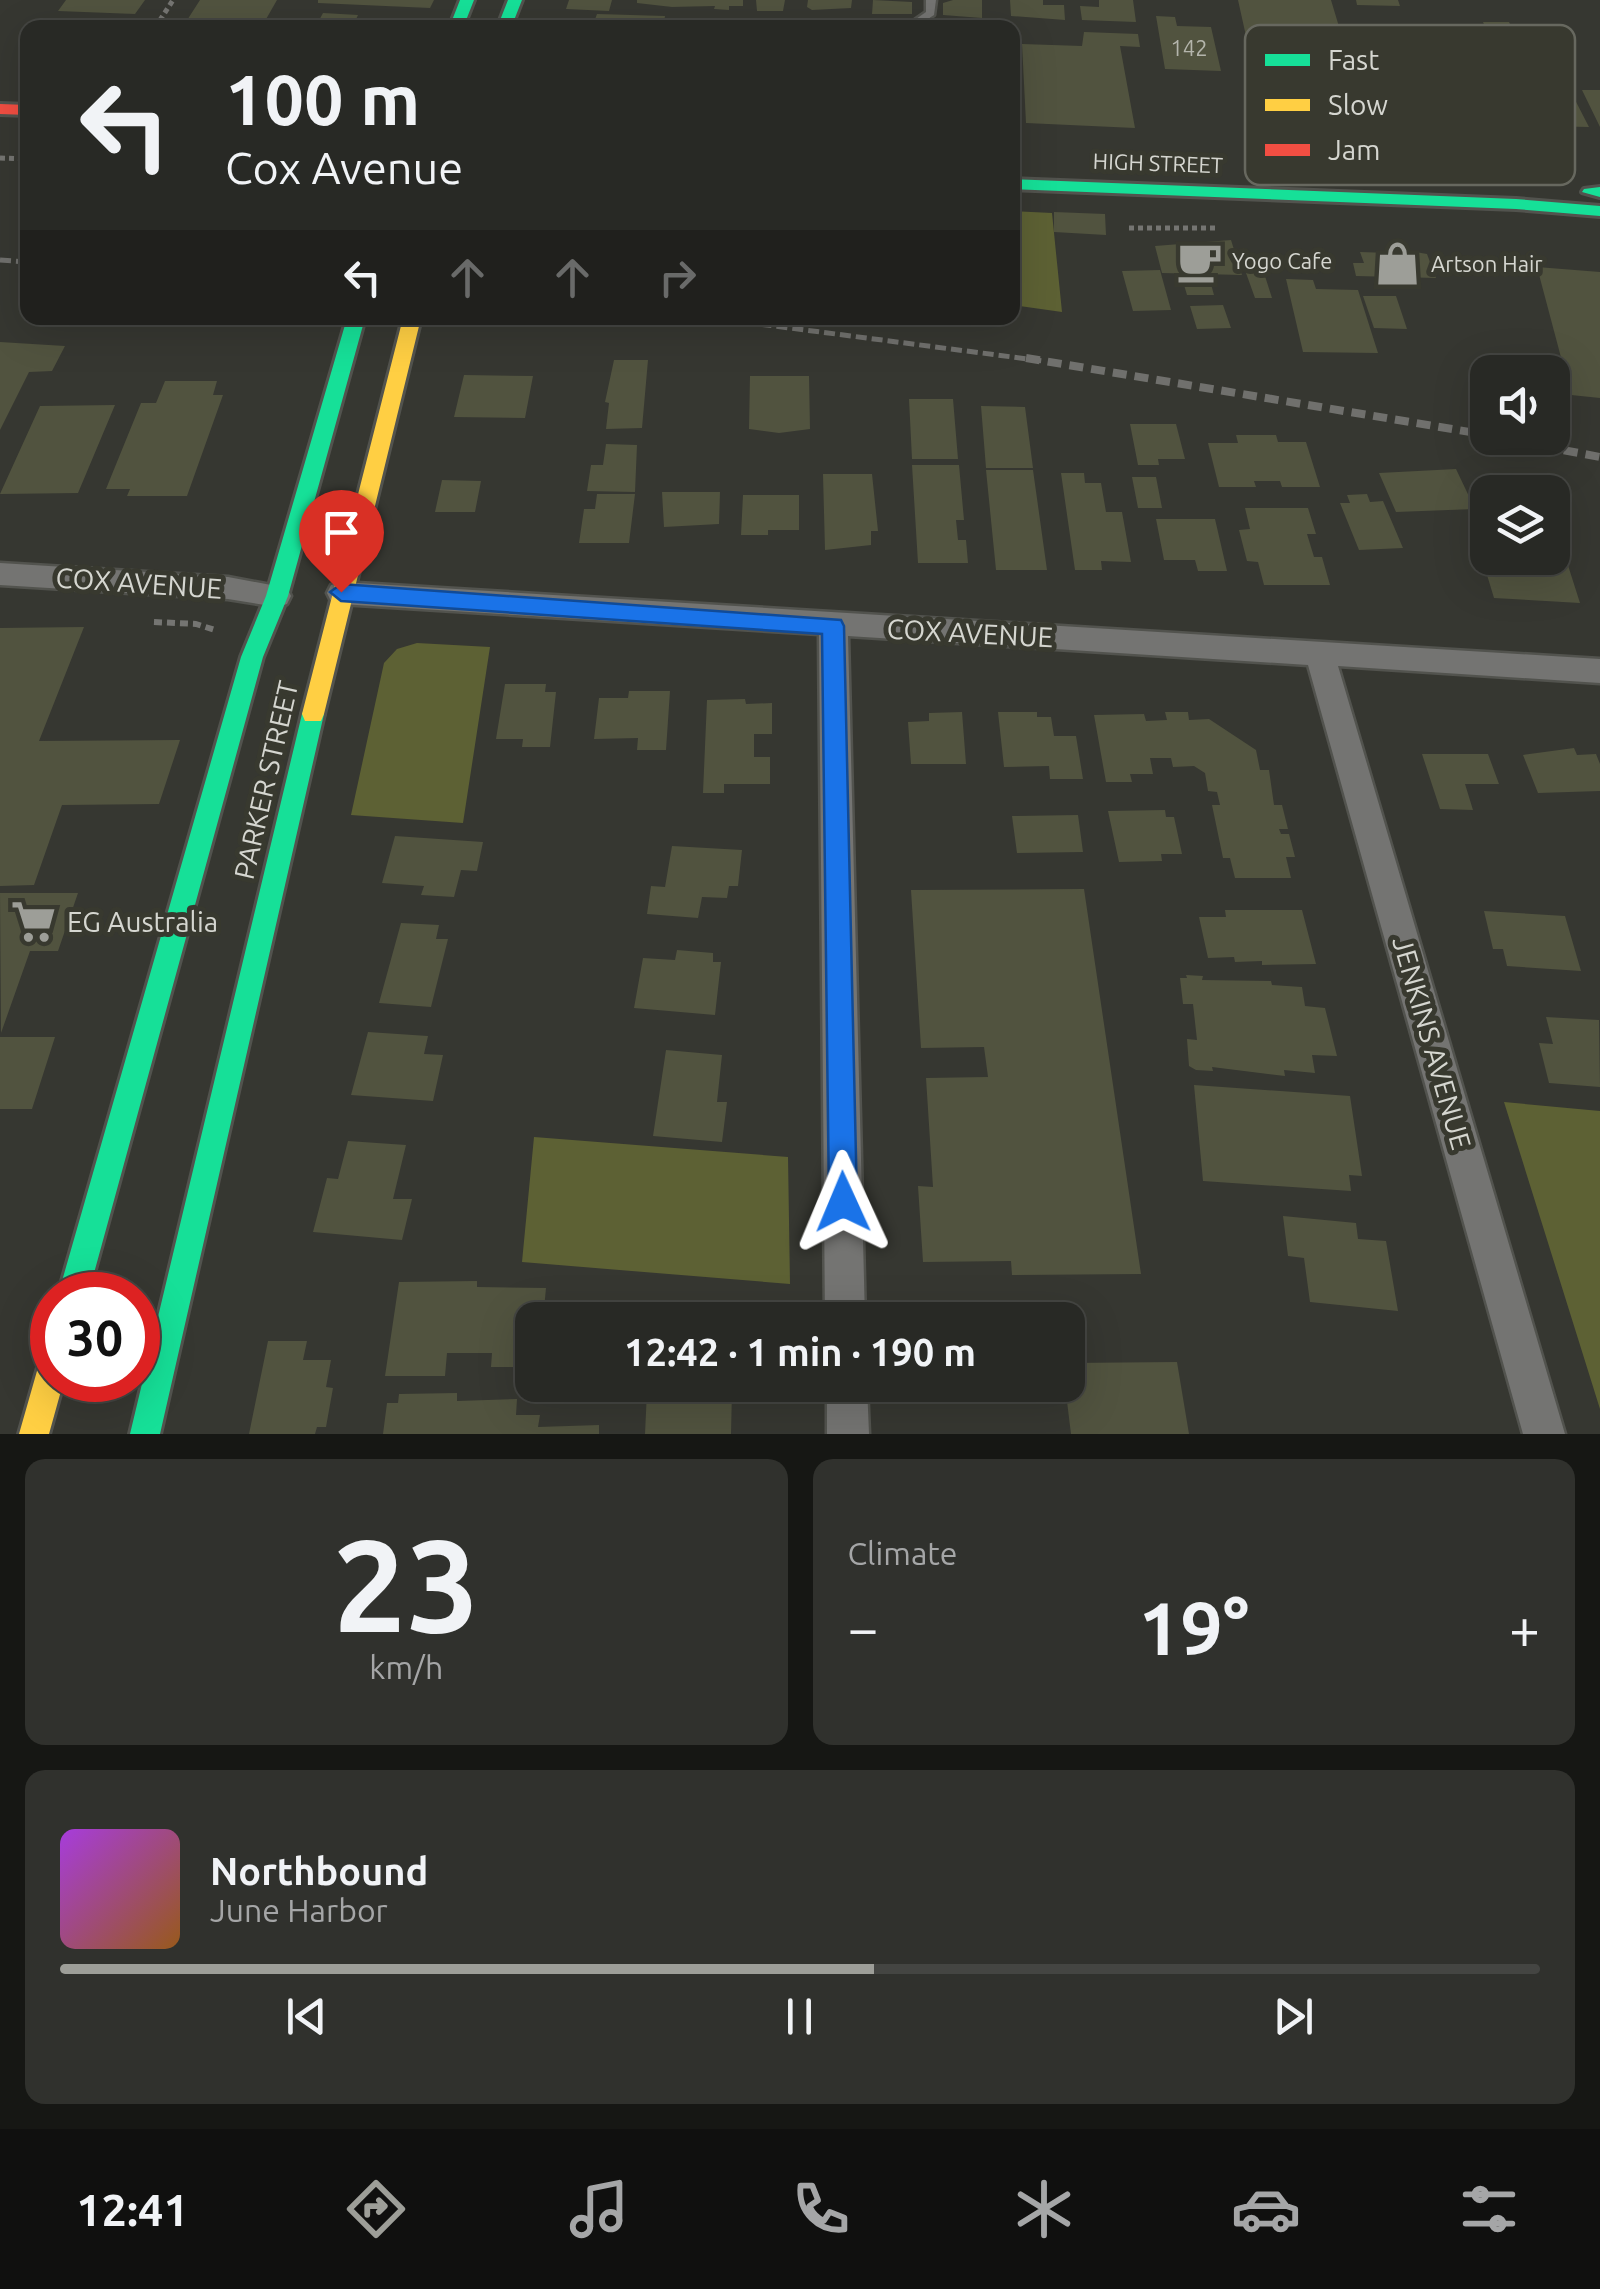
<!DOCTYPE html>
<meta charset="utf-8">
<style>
:root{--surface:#282925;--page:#30312d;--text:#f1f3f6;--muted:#a5a6a7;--line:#444542;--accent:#9d9e98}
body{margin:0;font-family:Ubuntu,sans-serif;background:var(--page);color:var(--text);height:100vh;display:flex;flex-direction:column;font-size:38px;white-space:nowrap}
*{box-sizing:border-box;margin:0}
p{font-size:32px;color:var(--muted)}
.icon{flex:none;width:55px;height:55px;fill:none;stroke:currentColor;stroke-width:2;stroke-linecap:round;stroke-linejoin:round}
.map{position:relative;height:1434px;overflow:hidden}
.side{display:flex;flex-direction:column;gap:25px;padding:25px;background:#161714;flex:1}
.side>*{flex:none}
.guide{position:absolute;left:20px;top:20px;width:1000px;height:305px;border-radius:20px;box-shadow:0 10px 40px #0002,0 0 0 2px var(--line);background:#282925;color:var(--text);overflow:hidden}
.controls{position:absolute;left:1470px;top:355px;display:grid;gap:20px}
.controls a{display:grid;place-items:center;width:100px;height:100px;border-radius:20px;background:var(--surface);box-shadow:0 10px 40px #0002,0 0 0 2px var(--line);font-size:50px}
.speed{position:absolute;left:30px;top:1272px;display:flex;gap:20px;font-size:50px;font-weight:700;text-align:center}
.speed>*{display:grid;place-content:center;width:130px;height:130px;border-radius:50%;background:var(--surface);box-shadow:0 10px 40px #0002,0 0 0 2px var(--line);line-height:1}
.speed .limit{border:15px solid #d22;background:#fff;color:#111}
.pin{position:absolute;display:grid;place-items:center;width:85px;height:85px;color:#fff;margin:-102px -42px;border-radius:50% 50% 50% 0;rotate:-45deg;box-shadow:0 0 10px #0007}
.pin .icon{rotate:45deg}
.me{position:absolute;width:110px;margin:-55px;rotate:359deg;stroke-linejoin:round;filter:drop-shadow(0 0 8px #0008)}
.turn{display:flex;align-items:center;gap:35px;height:210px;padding:0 40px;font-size:45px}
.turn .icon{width:130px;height:130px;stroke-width:2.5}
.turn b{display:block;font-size:70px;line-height:85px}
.lanes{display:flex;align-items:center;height:95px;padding:0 40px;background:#0003;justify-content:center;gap:50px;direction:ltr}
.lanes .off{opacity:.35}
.big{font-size:75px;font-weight:600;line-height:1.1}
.side .tile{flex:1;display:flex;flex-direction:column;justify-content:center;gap:15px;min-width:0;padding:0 35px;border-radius:20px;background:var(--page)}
.side .dial{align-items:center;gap:0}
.dial b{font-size:130px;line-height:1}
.song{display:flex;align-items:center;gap:30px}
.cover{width:120px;height:120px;border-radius:15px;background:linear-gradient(135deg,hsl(280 70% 55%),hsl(30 70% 35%))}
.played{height:10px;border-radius:5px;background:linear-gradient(90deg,var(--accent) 55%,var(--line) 55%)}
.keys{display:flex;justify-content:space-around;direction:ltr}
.heat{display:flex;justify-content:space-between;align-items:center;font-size:55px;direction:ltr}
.side .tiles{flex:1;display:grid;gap:25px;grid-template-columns:1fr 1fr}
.tile:last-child{grid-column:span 2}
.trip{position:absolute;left:515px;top:1302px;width:570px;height:100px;border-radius:20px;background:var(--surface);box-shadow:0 10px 40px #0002,0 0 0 2px var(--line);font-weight:600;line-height:100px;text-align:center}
.menu{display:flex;height:160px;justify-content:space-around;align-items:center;background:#10100f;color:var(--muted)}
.menu .icon{width:70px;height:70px}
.menu .selected{color:var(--accent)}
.menu b{font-size:45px;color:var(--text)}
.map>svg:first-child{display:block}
.green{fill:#5d6134}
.building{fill:#51533f}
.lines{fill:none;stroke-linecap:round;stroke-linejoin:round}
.lane-casing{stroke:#52534e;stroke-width:5}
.street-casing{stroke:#52534e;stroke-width:5}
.fast-casing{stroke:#52534e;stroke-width:6}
.slow-casing{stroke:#52534e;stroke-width:6}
.jam-casing{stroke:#52534e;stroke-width:6}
.path-far1{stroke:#757572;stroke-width:5;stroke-dasharray:5 4;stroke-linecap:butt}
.path{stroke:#757572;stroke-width:6;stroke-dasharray:8 5;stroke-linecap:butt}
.lane{fill:#747472;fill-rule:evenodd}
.street{fill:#747472;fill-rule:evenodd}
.fast{fill:#16e098;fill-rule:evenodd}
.slow{fill:#ffcf43;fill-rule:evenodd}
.jam{fill:#f24e42;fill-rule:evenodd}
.rail-far1{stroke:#70706d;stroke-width:5;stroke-dasharray:11 5;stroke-linecap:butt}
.rail{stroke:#70706d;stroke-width:8;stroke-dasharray:14 8;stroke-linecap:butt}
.route{fill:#1a73e8;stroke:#114b97;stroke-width:2.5}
.labels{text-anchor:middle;stroke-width:10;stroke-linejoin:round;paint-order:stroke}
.number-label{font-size:22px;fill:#b4b5ac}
.far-street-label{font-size:22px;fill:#d5d6d0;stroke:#38392f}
.far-poi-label{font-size:22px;fill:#d5d6d0;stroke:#38392f;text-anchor:start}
.street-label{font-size:28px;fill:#d5d6d0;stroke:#38392f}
.poi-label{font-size:28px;fill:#d5d6d0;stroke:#38392f;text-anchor:start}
.key{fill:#38392f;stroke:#67685f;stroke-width:2.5}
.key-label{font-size:28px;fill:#d5d6d0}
</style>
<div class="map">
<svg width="1600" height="1434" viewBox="0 0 1600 1434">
<rect width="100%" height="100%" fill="#363731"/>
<path class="green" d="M1012,211l40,2 10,99 -49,-7z
M417,643l73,4 -27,176 -112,-8 33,-152 13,-14z
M1504,1102l96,9v298z
M534,1137l254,20 2,127 -268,-22z"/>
<path class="building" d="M66,0h79l-10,14 -77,-3z
M200,0h77l-16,28h-79z
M318,0h116l-4,8 -112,-5z
M569,0h43l-3,11 -43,-2z
M637,0h106v6h-14v4l-15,-1 1,-3 -43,1 -35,-4z
M756,0h29l-2,11h-26z
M808,0h44l-1,8 -39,2 -5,-3z
M873,0l39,2v12h-40z
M953,0h29v18l-39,-3v-12z
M1010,0h33v5h21l1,15 -54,-4z
M1099,0h34l3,22 -54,-2 -2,-14 19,1z
M1238,0h93l12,40 -97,-4z
M1356,0h42l2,6 -43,-1z
M323,13l35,2 -6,13h-37z
M597,14l68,2 -1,7 -11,-1 -1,6h-43l1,-5 -16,-1z
M1156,16l19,1 2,9 34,1 10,44 -56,-2z
M1483,22h26l12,25h-27z
M1084,32l54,2 2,13 -20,-1 15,82 -109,-5 -4,-79 60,2z
M1582,90h18v37z
M1518,94l55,2 16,31 -45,-1 -8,-18 -13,-1z
M1054,212l51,2 1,21 -52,-3z
M1231,240l11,35 -80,-2 -7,-27z
M1387,247l40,7 9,24 -80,-2 -3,-13h11l-4,-11 29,1z
M1537,267l63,5v126l-29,-3z
M1160,270l11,40 -38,1 -11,-40z
M1246,273h18l8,25h-17z
M1209,277l5,18h-27l-5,-17z
M1286,279l27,1 3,9 42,1 20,63 -75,-1z
M1363,296h33l11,33 -33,-1z
M1223,305l8,23 -34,1 -7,-23z
M0,342l65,4 -13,25 -23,1 -29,58z
M614,360h34l-6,68 -36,1 3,-26 -4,-1z
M464,375l69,1 -8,42 -71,-1z
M750,376h59l1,53 -31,4 -30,-4z
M165,381h52l-4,14h10l-36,101h-60l3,-7h-24l35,-86h15z
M909,399h44l5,60h-46z
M115,405l-37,88 -78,1 40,-88z
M981,406l44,1 8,61h-47z
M1130,424h46l9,35h-27l1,6h-21z
M1236,435h40l2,7h28l14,45h-38l-2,-6h-26l2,6h-37l-11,-44h30z
M606,444l31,1 -2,47 -48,-1 4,-26h12z
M912,465h47l5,55h-8l2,20h8l2,23h-50z
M1456,469l19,40 -79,3 -17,-39z
M986,470h47l14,100h-51z
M1061,473h23l1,10h16l5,29h16l9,50 -30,-1 1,9h-27z
M823,474h49l6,57h-7v14l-46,5z
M1132,477h24l6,31h-24z
M442,480l39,1 -6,31h-40z
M662,492h58l-1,32 -55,3z
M597,494h38l-6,49h-50l5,-34h11z
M1367,494l3,8 13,-1 20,47 -44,2 -19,-47h10l-3,-8z
M743,495h56v35h-31v5h-27z
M1245,508h63l8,26h-9l7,23h8l8,28h-66l-6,-23 -11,-1 -8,-31 11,-1z
M1156,519h59l12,52h-29l-3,-11h-31z
M1481,555l85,4 14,44 -86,-5z
M84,627l-45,114 141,-1 -21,64 -97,1 -28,80 -34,1v-258z
M505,684h41l-1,8h11l-6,55h-28l1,-8h-27z
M629,691h41l-4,59h-29l1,-12 -44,1 5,-41h29z
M745,699l1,5 26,-1v31h-18v23h16v27h-46v9h-21l4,-93z
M962,712l4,52h-55l-3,-42 21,-1v-8z
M998,712h39v5h14l3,19h22l7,43h-33l-1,-13 -45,1z
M1165,712h23l1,8 20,-1 47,31 4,20h9l5,35h8l6,24h-9l2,5h8l6,23h-9l5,21h-56l-5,-20h-7l-11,-53h8l-3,-13 -9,-1 -3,-18 -11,-7 -21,1 -2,-9h-21l3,16h-23l2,8h-26l-12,-67 50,-1 2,7 21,-1z
M1574,748l3,7 19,-1 4,10v27l-62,2 -15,-38z
M1422,754h66l11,30h-34l8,26 -33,-1z
M1165,810l1,7h8l8,37h-21l1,7 -43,1 -11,-51z
M1078,815l5,37 -66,1 -5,-37z
M395,836l88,6 -6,29 -16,-1 -7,27 -33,-2 3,-9 -42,-3z
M672,846l70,4 -4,36h-9l-2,12 -25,-1 -4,21 -51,-4 4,-28 14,1z
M1084,889l57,385 -129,1 -1,-14 -88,1 -5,-76 15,1 -7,-109 62,-1 -4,-30 -63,1 -10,-158z
M0,893h78l-20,58h-28l-29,82z
M1225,910h77l14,54 -54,1v-4l-27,1 -1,-5 -26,1 -9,-41h27z
M1484,911l81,5 16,55 -74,-5 -4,-17h-10z
M401,923l38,2 -3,14h12l-17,68 -52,-4z
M677,950l36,3v9h8l-6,53 -81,-7 9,-50 32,2z
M1186,975l17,1 -1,4 69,1 1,4 30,2 3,19 20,2 12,48 -25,-1 3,18 -31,-3 1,6 -73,-9 1,4 -17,-1 -7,-4 -2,-27 10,1 -4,-36h-10l-3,-26h7z
M1546,1017l53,3 1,67 -51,-4 -10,-40 14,1z
M368,1032l60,4 -4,18 19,1 -10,46 -82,-6z
M0,1037h55l-23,72h-32z
M666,1050l56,5 -5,47h10l-5,40 -69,-6z
M1194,1085l156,11 12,80 -13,-1 2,16 -148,-10z
M348,1141l58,4 -13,54h19l-10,41 -89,-8 14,-54 11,1z
M1283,1216l73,7 2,16 28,2 12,70 -88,-9 -6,-44 -16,-2z
M477,1281v6l69,1 -3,32h-11v33l-10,1 -2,13h-29l1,-14h-45l-2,23h-60l14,-94z
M268,1341h39l-4,19h28l-5,27 7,1 -7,39h-9l-2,7h-66z
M1177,1362l12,72h-118l-6,-49 3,-22z
M732,1390l-1,44h-86l2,-43z
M457,1393v8l60,-2 -1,16h24l-2,12 61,-2v9h-216l4,-31h11l1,-9z"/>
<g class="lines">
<defs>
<path id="lane" d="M926,0h10l-2,15 -20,13h-11l23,-16z"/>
<path id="street" d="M0,563l228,14 59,11 4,8 -4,8 -10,3 -49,-8 -228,-14z
M341,582l1259,77v24l-262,-17 227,768h-42l-215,-769 -460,-29 17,684h-40l-6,-686 -478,-30 -10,-3 -4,-8 4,-8z
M827,1385h40l2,49h-42z"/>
<path id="fast" d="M460,0h14l-11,28h-14z
M508,0h14l-11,28h-14z
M1012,179l504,20 84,7v10l-84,-7 -504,-20z
M1600,187v10l-18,-5 2,-3z
M347,318h18l-77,278 -25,61 -175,638h-30l183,-638 25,-61z
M313,705l8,2 3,7 -164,720h-30l172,-720 3,-7z"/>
<path id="slow" d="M403,318h18l-97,396 -3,7h-16l-3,-7z
M52,1353v27h12l-15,54h-30l22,-77z"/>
<path id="jam" d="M0,104l28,1v10l-28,-1z"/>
</defs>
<use href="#lane" class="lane-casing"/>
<use href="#street" class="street-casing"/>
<use href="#fast" class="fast-casing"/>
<use href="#slow" class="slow-casing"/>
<use href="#jam" class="jam-casing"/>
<path class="path-far1" d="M155,28l18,-28
M0,158l28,1
M1129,228h90"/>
<path class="path" d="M154,622l42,2 19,6"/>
<use href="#lane" class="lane"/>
<use href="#street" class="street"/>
<use href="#fast" class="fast"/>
<use href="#slow" class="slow"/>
<use href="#jam" class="jam"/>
<path class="rail-far1" d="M0,260l28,2
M713,318l330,43"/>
<path class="rail" d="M1026,358l462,77
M1499,438l101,19"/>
</g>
<path class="route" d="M341,584l500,36 3,6 13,576 -4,10 -10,4 -10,-4 -4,-10 -7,-568 -481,-33 -11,-9z"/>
<defs>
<symbol id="cafe-bare" viewBox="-9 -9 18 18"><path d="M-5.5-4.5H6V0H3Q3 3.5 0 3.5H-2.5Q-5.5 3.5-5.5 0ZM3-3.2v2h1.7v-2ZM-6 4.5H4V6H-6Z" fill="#9d9e98" stroke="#38392f" stroke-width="2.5" paint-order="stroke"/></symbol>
<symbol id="shop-bare" viewBox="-9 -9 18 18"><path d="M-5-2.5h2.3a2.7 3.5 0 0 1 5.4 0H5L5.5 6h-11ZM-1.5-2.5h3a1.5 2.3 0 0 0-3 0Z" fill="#9d9e98" stroke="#38392f" stroke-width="2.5" paint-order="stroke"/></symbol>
<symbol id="supermarket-bare" viewBox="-9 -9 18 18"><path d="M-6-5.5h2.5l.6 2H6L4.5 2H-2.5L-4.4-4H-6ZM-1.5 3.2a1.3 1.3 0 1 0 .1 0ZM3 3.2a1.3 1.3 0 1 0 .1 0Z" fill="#9d9e98" stroke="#38392f" stroke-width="2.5" paint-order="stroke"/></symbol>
</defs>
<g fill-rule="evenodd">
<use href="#cafe-bare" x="1168" y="230" width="63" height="63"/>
<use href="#shop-bare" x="1366" y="232" width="63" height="63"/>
<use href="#supermarket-bare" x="2" y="890" width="63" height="63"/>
</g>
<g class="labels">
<g class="number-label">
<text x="1189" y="56">142</text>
</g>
<g class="far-street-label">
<text transform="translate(1158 163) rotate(2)" y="8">HIGH STREET</text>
</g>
<g class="far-poi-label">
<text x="1232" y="269">Yogo Cafe</text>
<text x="1431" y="272">Artson Hair</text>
</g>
<g class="street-label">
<text transform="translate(139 583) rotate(4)" y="10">COX AVENUE</text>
<text transform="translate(970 633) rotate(3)" y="10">COX AVENUE</text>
<text transform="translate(266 780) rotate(-77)" y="10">PARKER STREET</text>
<text transform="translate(1432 1043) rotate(74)" y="10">JENKINS AVENUE</text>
</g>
<g class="poi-label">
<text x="67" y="932">EG Australia</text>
</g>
</g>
<rect x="1245" y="25" width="330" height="160" rx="15" class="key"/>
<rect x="1265" y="54" width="45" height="12" fill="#16e098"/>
<rect x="1265" y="99" width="45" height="12" fill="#ffcf43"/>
<rect x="1265" y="144" width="45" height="12" fill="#f24e42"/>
<g class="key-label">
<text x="1328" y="70">Fast</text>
<text x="1328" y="115">Slow</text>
<text x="1328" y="160">Jam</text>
</g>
</svg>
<div class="controls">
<a><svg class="icon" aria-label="sound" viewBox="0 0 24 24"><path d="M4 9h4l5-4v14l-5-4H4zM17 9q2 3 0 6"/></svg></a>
<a><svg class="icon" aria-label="layers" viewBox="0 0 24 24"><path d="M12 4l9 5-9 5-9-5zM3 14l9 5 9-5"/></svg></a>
</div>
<div class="speed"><div class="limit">30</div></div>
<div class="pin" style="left:341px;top:592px;background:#d93025"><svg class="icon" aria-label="arrive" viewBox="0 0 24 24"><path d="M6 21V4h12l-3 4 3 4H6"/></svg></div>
<svg class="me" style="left:843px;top:1202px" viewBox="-20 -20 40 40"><path d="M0-17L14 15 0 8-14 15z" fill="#1a73e8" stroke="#fff" stroke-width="4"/></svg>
<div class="trip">12:42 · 1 min · 190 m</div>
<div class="guide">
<div class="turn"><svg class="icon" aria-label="left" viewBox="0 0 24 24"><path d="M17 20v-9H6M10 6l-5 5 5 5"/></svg><div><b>100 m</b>Cox Avenue</div></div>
<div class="lanes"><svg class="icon" aria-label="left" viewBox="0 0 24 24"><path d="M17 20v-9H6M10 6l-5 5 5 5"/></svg><svg class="icon off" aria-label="ahead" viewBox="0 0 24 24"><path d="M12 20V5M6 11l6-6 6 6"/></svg><svg class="icon off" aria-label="ahead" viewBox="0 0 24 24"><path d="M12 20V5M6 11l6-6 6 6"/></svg><svg class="icon off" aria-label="right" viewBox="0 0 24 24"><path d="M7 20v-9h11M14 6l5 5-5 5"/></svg></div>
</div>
</div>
<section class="side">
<div class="tiles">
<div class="tile dial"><b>23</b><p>km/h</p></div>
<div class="tile"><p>Climate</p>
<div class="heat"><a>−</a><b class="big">19°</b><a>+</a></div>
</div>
<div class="tile">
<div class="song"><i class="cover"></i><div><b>Northbound</b><p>June Harbor</p></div></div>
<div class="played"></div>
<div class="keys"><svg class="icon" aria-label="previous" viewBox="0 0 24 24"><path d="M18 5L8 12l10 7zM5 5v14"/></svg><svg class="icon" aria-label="pause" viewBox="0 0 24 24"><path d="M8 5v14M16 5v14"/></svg><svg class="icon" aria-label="next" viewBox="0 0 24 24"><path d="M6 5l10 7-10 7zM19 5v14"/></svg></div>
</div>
</div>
</section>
<nav class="menu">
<b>12:41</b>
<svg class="icon selected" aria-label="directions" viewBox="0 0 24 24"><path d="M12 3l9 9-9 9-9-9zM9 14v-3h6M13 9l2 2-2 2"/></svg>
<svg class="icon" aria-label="music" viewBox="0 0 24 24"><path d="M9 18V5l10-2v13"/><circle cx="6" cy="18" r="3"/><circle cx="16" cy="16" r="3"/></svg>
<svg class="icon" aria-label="phone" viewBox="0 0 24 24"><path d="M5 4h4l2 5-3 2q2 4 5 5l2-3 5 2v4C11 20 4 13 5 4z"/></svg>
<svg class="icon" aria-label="climate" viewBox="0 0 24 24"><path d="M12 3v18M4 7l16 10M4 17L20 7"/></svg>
<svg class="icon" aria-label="car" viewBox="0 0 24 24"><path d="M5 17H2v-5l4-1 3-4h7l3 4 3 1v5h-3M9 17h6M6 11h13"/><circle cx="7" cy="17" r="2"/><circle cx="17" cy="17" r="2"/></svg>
<svg class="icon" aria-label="filters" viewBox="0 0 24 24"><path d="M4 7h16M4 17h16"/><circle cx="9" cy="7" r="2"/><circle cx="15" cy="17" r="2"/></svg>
</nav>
